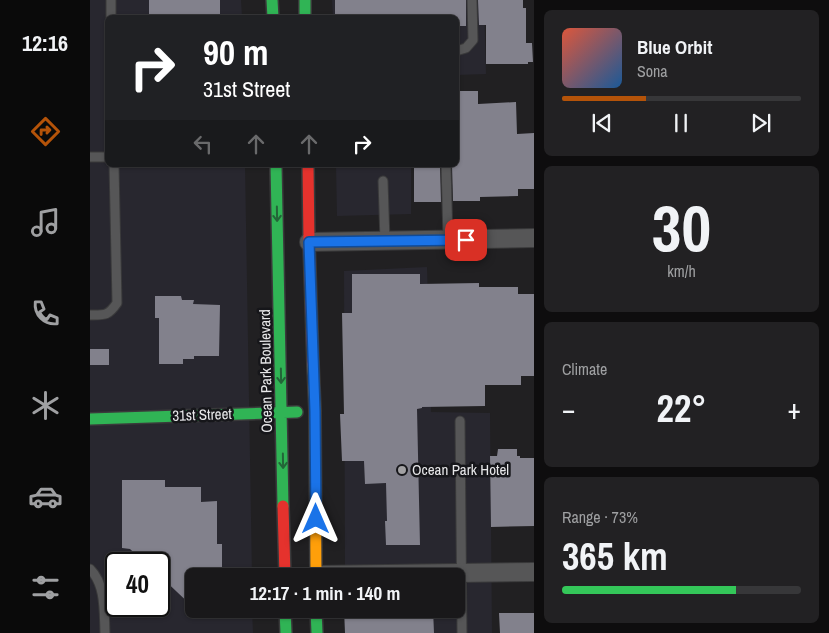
<!DOCTYPE html>
<meta charset="utf-8">
<style>
:root{--surface:#19181a;--page:#222123;--text:#f1f3f6;--muted:#9fa0a2;--line:#373739;--accent:#b45309}
body{margin:0;font-family:"Archivo Narrow",sans-serif;background:var(--page);color:var(--text);height:100vh;display:flex;flex-direction:column;font-size:19px;white-space:nowrap}
*{box-sizing:border-box;margin:0}
p{font-size:16px;color:var(--muted)}
.icon{flex:none;width:28px;height:28px;fill:none;stroke:currentColor;stroke-width:2;stroke-linecap:round;stroke-linejoin:round}
.map{position:relative;flex:1;overflow:hidden}
.side{display:flex;flex-direction:column;gap:10px;padding:10px;background:#0e0d0e;width:295px}
.side>*{flex:none}
.hud{position:absolute;left:15px;top:15px;width:354px;height:152px;border-radius:8px;box-shadow:0 1px 4px #0004,0 0 0 1px var(--line);background:#202124;color:#fff;overflow:hidden}
.speed{position:absolute;left:15px;top:552px;display:flex;gap:10px;font-size:25px;font-weight:700;text-align:center}
.speed>*{display:grid;place-content:center;width:65px;height:65px;border-radius:50%;background:var(--surface);box-shadow:0 1px 4px #0004,0 0 0 1px var(--line);line-height:1}
.speed .limit{border:2px solid #111;border-radius:8px;background:#fff;color:#111}
.pin{position:absolute;display:grid;place-items:center;width:42px;height:42px;color:#fff;margin:-21px;border-radius:10px;box-shadow:0 2px 8px #0006}
.me{position:absolute;width:55px;margin:-28px;rotate:0deg;stroke-linejoin:round;filter:drop-shadow(0 0 4px #0008)}
.turn{display:flex;align-items:center;gap:18px;height:105px;padding:0 15px;font-size:22px}
.turn .icon{width:65px;height:65px;stroke-width:2.5}
.turn b{display:block;font-size:35px;line-height:42px}
.lanes{display:flex;align-items:center;height:48px;padding:0 15px;background:#0003;justify-content:center;gap:25px;direction:ltr}
.lanes .off{opacity:.35}
.big{font-size:38px;font-weight:700;line-height:1.1}
.side .tile{flex:1;display:flex;flex-direction:column;justify-content:center;gap:8px;min-width:0;padding:0 18px;border-radius:8px;background:var(--page)}
.side .dial{align-items:center;gap:0}
.dial b{font-size:65px;line-height:1}
.song{display:flex;align-items:center;gap:15px}
.cover{width:60px;height:60px;border-radius:8px;background:linear-gradient(135deg,hsl(10 70% 55%),hsl(210 70% 35%))}
.played{height:5px;border-radius:2px;background:linear-gradient(90deg,var(--accent) 35%,var(--line) 35%)}
.keys{display:flex;justify-content:space-around;direction:ltr}
.heat{display:flex;justify-content:space-between;align-items:center;font-size:28px;direction:ltr}
.charge{height:8px;border-radius:4px;background:linear-gradient(90deg,#34c759 73%,var(--line) 0)}
.trip{position:absolute;left:95px;top:568px;width:280px;height:50px;border-radius:8px;background:var(--surface);box-shadow:0 1px 4px #0004,0 0 0 1px var(--line);font-weight:700;line-height:50px;text-align:center}
main{display:flex;flex:1;min-height:0}
.tab-bar{display:flex;flex-direction:column;width:90px;justify-content:space-around;align-items:center;background:#0a0a0a;color:var(--muted)}
.tab-bar .icon{width:35px;height:35px}
.tab-bar .active{color:var(--accent)}
.tab-bar b{font-size:22px;color:var(--text)}
.map>svg:first-child{display:block}
.built{fill:#28272f;fill-rule:evenodd}
.building{fill:#82818c}
.lines{fill:none;stroke-linecap:round;stroke-linejoin:round}
.lane-casing{stroke:#3a3a3b;stroke-width:11}
.street-casing{stroke:#3a3a3b;stroke-width:20}
.fast-casing{stroke:#3a3a3b;stroke-width:14}
.slow-casing{stroke:#3a3a3b;stroke-width:14}
.jam-casing{stroke:#3a3a3b;stroke-width:14}
.lane{stroke:#565657;stroke-width:9}
.street{stroke:#565657;stroke-width:18}
.fast{stroke:#30b455;stroke-width:11}
.slow{stroke:#ff9f0a;stroke-width:11}
.jam{stroke:#e5322d;stroke-width:11}
.oneway{stroke:#236538}
.route-casing{stroke:#114b97;stroke-width:12}
.route{stroke:#1a73e8;stroke-width:9}
.poi-dot{fill:#a2a1a3;stroke:#16161a;stroke-width:2}
.labels{text-anchor:middle;stroke-width:5;stroke-linejoin:round;paint-order:stroke}
.street-label{font-size:15px;fill:#e7e7e9;stroke:#16161a}
.poi-label{font-size:15px;fill:#e7e7e9;stroke:#16161a;text-anchor:start}
</style>
<main>
<nav class="tab-bar">
<b>12:16</b>
<svg class="icon active" aria-label="directions" viewBox="0 0 24 24"><path d="M12 3l9 9-9 9-9-9zM9 14v-3h6M13 9l2 2-2 2"/></svg>
<svg class="icon" aria-label="music" viewBox="0 0 24 24"><path d="M9 18V5l10-2v13"/><circle cx="6" cy="18" r="3"/><circle cx="16" cy="16" r="3"/></svg>
<svg class="icon" aria-label="phone" viewBox="0 0 24 24"><path d="M5 4h4l2 5-3 2q2 4 5 5l2-3 5 2v4C11 20 4 13 5 4z"/></svg>
<svg class="icon" aria-label="climate" viewBox="0 0 24 24"><path d="M12 3v18M4 7l16 10M4 17L20 7"/></svg>
<svg class="icon" aria-label="car" viewBox="0 0 24 24"><path d="M5 17H2v-5l4-1 3-4h7l3 4 3 1v5h-3M9 17h6M6 11h13"/><circle cx="7" cy="17" r="2"/><circle cx="17" cy="17" r="2"/></svg>
<svg class="icon" aria-label="filters" viewBox="0 0 24 24"><path d="M4 7h16M4 17h16"/><circle cx="9" cy="7" r="2"/><circle cx="15" cy="17" r="2"/></svg>
</nav>
<div class="map">
<svg width="444" height="633" viewBox="0 0 444 633">
<rect width="100%" height="100%" fill="#212022"/>
<path class="built" d="M0,0h151l1,17 -134,1v147h137l7,411h-58v33h58l1,24h-163zM26,564h43v42h-43z
M242,0h152l2,74 -30,1v-57l-123,-1z
M246,165h75v49l-74,2z
M337,267l4,145 59,1 2,220h-146v-24h110v-33h-111l-1,-305z"/>
<path class="building" d="M59,0h71v18h-71z
M245,0h131v26h-10v-8h-121z
M388,0h45v8h3v35h6l1,19h-5v2h-42v-39h-7z
M366,91h22v13l38,-2 1,32 17,-1v56h-16v7l-38,1v4h-27l-1,-36h4z
M324,165h26l1,37h-27z
M262,274h68v10l59,-1v4h39v7h16v82h-13v9h-36v21l-63,1v1l-5,1 3,136h-34l-1,-24h2l-1,-38 -21,1 -1,-23h-22l-2,-47h4l-2,-101h10z
M65,296h26l1,4h12l-1,4 27,1 -1,51h-25v3h-11v5h-24v-46h-4z
M0,349h19v16h-19z
M408,449h19v7h3v2h14v68l-43,1 -1,-71h7z
M32,480h43v7h36v15l16,-1v43h5v32h-28v32l-35,-33v-11h-13l-16,-15 -8,-1z
M254,609h89l1,24h-89z
M409,613h35v20h-34z"/>
<g class="lines">
<defs>
<path id="lane" d="M21,0v18
M366,51l10,-3 7,-8 -1,-40
M0,157h18
M356,165l2,75
M293,181l2,60
M0,315c15,0 18,1 27,-12l-3,-138
M370,421l2,212
M0,569c16,16 14,43 15,64"/>
<path id="street" d="M219,242l225,-4
M226,575l218,-3"/>
<path id="fast" d="M182,0l1,18
M215,0v18
M186,165l7,341
M0,419l207,-7
M195,609l1,24
M226,609l1,24"/>
<path id="slow" d="M223,364l2,47 1,165"/>
<path id="jam" d="M218,165l1,77 4,122
M193,506l2,70"/>
</defs>
<use href="#lane" class="lane-casing"/>
<use href="#street" class="street-casing"/>
<use href="#fast" class="fast-casing"/>
<use href="#slow" class="slow-casing"/>
<use href="#jam" class="jam-casing"/>
<use href="#lane" class="lane"/>
<use href="#street" class="street"/>
<use href="#fast" class="fast"/>
<use href="#slow" class="slow"/>
<use href="#jam" class="jam"/>
</g>
<defs><path id="oneway-shaft" d="M-6 0H5M1.5-3L5.5 0L1.5 3" fill="none" stroke-width="1.6" stroke-linecap="round" stroke-linejoin="round" transform="scale(1.25)"/></defs>
<g class="oneway">
<use href="#oneway-shaft" transform="translate(187 214) rotate(89)"/>
<use href="#oneway-shaft" transform="translate(191 376) rotate(89)"/>
<use href="#oneway-shaft" transform="translate(193 461) rotate(89)"/>
</g>
<g class="lines">
<defs>
<path id="route" d="M226,519l-1,-108 -6,-169 157,-2"/>
</defs>
<use href="#route" class="route-casing"/>
<use href="#route" class="route"/>
</g>
<circle class="poi-dot" cx="312" cy="470" r="5"/>
<g class="labels">
<g class="street-label">
<text transform="translate(176 371) rotate(-91)" y="5">Ocean Park Boulevard</text>
<text transform="translate(112 415) rotate(-2)" y="5">31st Street</text>
</g>
<g class="poi-label">
<text x="322" y="475">Ocean Park Hotel</text>
</g>
</g>
</svg>
<div class="speed"><div class="limit">40</div></div>
<div class="pin" style="left:376px;top:240px;background:#d93025"><svg class="icon" aria-label="arrive" viewBox="0 0 24 24"><path d="M6 21V4h12l-3 4 3 4H6"/></svg></div>
<svg class="me" style="left:226px;top:519px" viewBox="-20 -20 40 40"><path d="M0-17L14 15 0 8-14 15z" fill="#1a73e8" stroke="#fff" stroke-width="4"/></svg>
<div class="trip">12:17 · 1 min · 140 m</div>
<div class="hud">
<div class="turn"><svg class="icon" aria-label="right" viewBox="0 0 24 24"><path d="M7 20v-9h11M14 6l5 5-5 5"/></svg><div><b>90 m</b>31st Street</div></div>
<div class="lanes"><svg class="icon off" aria-label="left" viewBox="0 0 24 24"><path d="M17 20v-9H6M10 6l-5 5 5 5"/></svg><svg class="icon off" aria-label="ahead" viewBox="0 0 24 24"><path d="M12 20V5M6 11l6-6 6 6"/></svg><svg class="icon off" aria-label="ahead" viewBox="0 0 24 24"><path d="M12 20V5M6 11l6-6 6 6"/></svg><svg class="icon" aria-label="right" viewBox="0 0 24 24"><path d="M7 20v-9h11M14 6l5 5-5 5"/></svg></div>
</div>
</div>
<section class="side">
<div class="tile">
<div class="song"><i class="cover"></i><div><b>Blue Orbit</b><p>Sona</p></div></div>
<div class="played"></div>
<div class="keys"><svg class="icon" aria-label="previous" viewBox="0 0 24 24"><path d="M18 5L8 12l10 7zM5 5v14"/></svg><svg class="icon" aria-label="pause" viewBox="0 0 24 24"><path d="M8 5v14M16 5v14"/></svg><svg class="icon" aria-label="next" viewBox="0 0 24 24"><path d="M6 5l10 7-10 7zM19 5v14"/></svg></div>
</div>
<div class="tile dial"><b>30</b><p>km/h</p></div>
<div class="tile"><p>Climate</p>
<div class="heat"><a>−</a><b class="big">22°</b><a>+</a></div>
</div>
<div class="tile"><p>Range · 73%</p><b class="big">365 km</b><div class="charge"></div></div>
</section>
</main>
